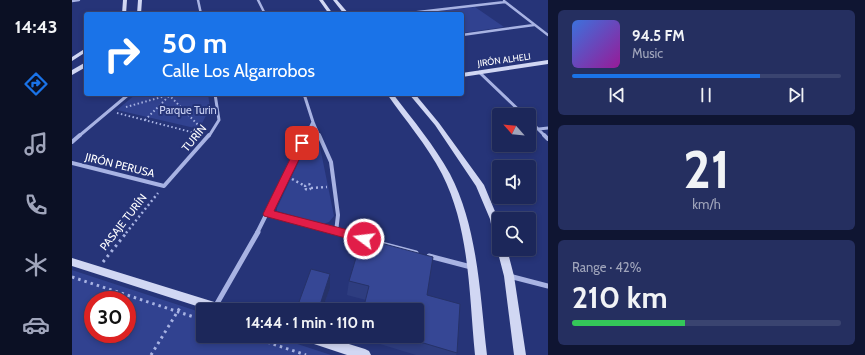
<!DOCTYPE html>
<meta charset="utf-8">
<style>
:root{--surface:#1c275a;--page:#252f60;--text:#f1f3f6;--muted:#a0a5bb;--line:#3a4470;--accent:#1a73e8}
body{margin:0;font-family:Cabin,sans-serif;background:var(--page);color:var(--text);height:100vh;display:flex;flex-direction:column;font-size:15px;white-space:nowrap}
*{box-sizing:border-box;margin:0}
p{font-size:13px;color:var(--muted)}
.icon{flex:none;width:22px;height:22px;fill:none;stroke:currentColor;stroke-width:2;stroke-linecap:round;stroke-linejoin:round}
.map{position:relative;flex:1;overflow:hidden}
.panel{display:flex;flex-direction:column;gap:10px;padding:10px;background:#0f1532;width:317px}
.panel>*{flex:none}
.banner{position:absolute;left:12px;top:12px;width:380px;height:84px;border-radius:4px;box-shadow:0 2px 6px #0003,0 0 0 1px var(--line);background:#1a73e8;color:#fff;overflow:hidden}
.needle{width:26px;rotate:297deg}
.fabs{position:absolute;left:420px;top:108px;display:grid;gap:8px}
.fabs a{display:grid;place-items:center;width:44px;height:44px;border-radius:4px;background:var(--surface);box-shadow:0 2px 6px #0003,0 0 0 1px var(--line);font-size:20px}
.speed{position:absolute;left:12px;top:291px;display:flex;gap:8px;font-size:20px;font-weight:700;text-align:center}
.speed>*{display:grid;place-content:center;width:52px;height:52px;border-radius:50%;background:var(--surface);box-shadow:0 2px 6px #0003,0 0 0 1px var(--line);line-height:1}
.speed .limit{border:6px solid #d22;background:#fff;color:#111}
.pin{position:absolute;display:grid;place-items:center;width:34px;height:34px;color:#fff;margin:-17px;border-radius:8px;box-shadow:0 2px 6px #0006}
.me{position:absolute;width:44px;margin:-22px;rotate:285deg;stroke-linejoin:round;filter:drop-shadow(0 0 3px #0008)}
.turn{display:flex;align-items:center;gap:14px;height:84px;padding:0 12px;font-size:18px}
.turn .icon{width:52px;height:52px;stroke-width:2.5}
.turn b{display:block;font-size:28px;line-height:34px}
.big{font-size:30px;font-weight:800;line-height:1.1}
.panel .widget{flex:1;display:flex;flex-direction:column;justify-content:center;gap:6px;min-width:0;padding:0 14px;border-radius:6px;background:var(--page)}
.panel .dial{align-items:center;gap:0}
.dial b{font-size:52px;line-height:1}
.song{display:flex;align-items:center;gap:12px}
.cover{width:48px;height:48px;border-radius:6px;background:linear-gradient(135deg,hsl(220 70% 55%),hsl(300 70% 35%))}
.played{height:4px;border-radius:2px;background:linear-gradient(90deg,var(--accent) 70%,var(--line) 70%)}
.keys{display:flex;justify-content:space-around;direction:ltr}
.charge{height:6px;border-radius:3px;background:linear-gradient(90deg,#34c759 42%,var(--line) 0)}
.trip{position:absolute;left:124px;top:303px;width:228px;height:40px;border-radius:4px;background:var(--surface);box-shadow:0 2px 6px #0003,0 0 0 1px var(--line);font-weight:800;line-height:40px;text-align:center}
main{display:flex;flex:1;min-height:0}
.menu{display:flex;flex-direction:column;width:72px;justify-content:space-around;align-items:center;background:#0b1024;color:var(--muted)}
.menu .icon{width:28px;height:28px}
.menu .active{color:var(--accent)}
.menu b{font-size:18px;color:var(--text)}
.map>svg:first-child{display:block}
.green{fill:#314290;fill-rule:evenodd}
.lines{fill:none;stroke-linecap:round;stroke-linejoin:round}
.path-far2{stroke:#a8b3e3;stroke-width:2;stroke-dasharray:1.5 2.5;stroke-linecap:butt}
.path-far1{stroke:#a8b3e3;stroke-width:2.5;stroke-dasharray:2 3;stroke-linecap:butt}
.path{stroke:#a8b3e3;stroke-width:3;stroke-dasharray:2.5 4;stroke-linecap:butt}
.street-far3{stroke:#a8b3e3;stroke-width:2.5}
.street-far2{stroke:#a8b3e3;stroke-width:3}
.street-far1{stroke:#a8b3e3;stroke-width:4}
.street{stroke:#a8b3e3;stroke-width:5}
.secondary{fill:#d1d7f3;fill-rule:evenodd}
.wall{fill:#2e3d80}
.shaded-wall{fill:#263268}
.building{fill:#364795;stroke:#263268}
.route{fill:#e11d48;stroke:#92132f}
.labels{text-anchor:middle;stroke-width:4;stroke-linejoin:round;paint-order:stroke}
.far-street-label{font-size:9px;fill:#fff;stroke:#263478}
.park-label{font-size:11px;fill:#cbd2f3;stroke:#263478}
.street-label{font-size:11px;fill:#fff;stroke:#263478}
</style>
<main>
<nav class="menu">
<b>14:43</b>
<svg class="icon active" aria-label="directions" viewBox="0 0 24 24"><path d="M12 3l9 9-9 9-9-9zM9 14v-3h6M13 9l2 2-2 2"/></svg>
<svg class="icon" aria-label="music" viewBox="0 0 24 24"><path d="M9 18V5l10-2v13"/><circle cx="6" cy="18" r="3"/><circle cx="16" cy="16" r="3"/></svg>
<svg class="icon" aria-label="phone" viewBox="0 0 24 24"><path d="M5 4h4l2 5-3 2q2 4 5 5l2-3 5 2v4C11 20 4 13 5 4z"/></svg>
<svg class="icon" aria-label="climate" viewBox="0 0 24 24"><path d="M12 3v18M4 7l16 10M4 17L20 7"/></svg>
<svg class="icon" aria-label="car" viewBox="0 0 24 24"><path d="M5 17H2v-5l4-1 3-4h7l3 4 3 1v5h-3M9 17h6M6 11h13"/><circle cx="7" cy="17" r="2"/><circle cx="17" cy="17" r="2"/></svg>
</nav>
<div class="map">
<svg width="476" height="355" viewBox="0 0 476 355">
<rect width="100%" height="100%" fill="#263478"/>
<path class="green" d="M403,7l29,20 -42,6v-19h-50z
M64,94h72l2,14 -11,21 -82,-19z
M236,142h11l15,74 -5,6 -6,2 -46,-13v-3z
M0,270l131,43v23h70l58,19h-259zM21,300h34v34h-34z"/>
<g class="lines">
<path class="path-far2" d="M98,95l9,-1
M54,107l43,-12 34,35
M45,113l82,21
M73,120l26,-26"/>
<path class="path-far1" d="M220,179l13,7
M233 187a3 3 0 1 1 6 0a3 3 0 1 1-6 0Z
M239,188l16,-1
M54,233l32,-40"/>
<path class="path" d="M31,262l24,-30
M0,277l131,43
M177,336l57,19
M79,355l30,-49"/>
<path class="street-far3" d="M126,0l3,14
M186,0l7,14
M0,1l7,-1
M432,1l44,34
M329,14l104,-12
M390,35l72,-10"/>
<path class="street-far2" d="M407,72l45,43
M232,94l9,28 -7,14
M457,120l16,16
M241,122l6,14
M467,129l9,-1
M7,136l50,-42
M137,136l10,-16 -4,-26"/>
<path class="street-far1" d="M247,135l12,27 7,53 -2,17
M472,135l4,4
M0,142l8,-7
M0,163l92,23 45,-51
M196,214l72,19
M185,233l49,-98"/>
<path class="street" d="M264,232l80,21
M357,256l42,11
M437,276l39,10
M143,307l43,-75"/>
<path class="secondary" d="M51,0h4l-1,14h-4z
M66,0h4l-1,14h-4z
M247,0h4l10,14h-4z
M261,0h4l12,14h-5z
M14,48v4l-14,9v-4z
M476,60v4l-86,13v-4z
M14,62v5l-14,8v-5z
M315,94h6c20,26 41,51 57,80 28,53 30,122 37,181h-12c-6,-60 -5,-126 -33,-181 -15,-29 -37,-54 -55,-80z
M337,94h6l24,29 45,62 15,36v22l-3,-1 -2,-3 -4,-20 -14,-33 -41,-61z
M427,246v3h8l7,27 12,79h-12l-10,-79 -7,-27z
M0,258l152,47 4,2 1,3h-20l-137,-44z
M228,336h23l42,13 4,2 2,4h-24l-45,-15z"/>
</g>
<path class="wall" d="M258,274v14l-8,22h-23v-8z
M277,281l78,14 30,58 -1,2h-40l-59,-18v-1h60l-51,-36 -19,-5z"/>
<path class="shaded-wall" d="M258,274v14l-8,22h-3v-2z"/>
<path class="building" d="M290,238l71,19 -6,38 33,9 -3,49 -57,-17h17v-26h-54l6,-24 -20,-5z
M239,269l19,5 -11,34 -20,-6z"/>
<path class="route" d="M230,141l5,2 -33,68 90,23 3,2 2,3 -2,3 -3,1 -100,-27 -1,-2 35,-71z"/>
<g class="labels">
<g class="far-street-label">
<text transform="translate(432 60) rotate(-8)" y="3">JIRÓN ALHELI</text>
</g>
<g class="park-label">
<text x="116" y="114">Parque Turin</text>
</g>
<g class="street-label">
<text transform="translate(122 138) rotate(-50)" y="4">TURÍN</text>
<text transform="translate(48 165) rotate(14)" y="4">JIRÓN PERUSA</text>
<text transform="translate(51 222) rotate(-52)" y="4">PASAJE TURÍN</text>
</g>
</g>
</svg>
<div class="fabs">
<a><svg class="needle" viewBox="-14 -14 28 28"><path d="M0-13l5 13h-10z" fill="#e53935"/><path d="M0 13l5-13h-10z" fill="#a0a5bb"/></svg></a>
<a><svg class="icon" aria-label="sound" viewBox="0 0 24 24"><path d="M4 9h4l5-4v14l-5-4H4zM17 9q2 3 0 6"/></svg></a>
<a><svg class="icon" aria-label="search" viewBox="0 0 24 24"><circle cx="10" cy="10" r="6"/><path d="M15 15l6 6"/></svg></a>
</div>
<div class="speed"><div class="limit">30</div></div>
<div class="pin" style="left:230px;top:143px;background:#d93025"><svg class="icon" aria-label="arrive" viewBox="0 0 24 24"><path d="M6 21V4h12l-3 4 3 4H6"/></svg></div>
<svg class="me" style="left:292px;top:239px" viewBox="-20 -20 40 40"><circle r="17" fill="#e11d48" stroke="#fff" stroke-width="3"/><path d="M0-11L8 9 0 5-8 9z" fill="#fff"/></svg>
<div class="trip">14:44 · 1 min · 110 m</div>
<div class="banner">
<div class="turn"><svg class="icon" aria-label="right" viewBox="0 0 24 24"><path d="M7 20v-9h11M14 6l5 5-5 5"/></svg><div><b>50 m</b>Calle Los Algarrobos</div></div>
</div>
</div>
<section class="panel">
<div class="widget">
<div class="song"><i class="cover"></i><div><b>94.5 FM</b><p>Music</p></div></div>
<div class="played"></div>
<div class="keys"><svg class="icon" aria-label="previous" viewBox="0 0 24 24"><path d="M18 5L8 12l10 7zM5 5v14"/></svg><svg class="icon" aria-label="pause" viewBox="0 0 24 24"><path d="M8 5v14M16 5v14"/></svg><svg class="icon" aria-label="next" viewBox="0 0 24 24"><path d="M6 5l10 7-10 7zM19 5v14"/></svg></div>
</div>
<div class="widget dial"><b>21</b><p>km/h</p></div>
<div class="widget"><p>Range · 42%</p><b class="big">210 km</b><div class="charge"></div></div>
</section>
</main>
